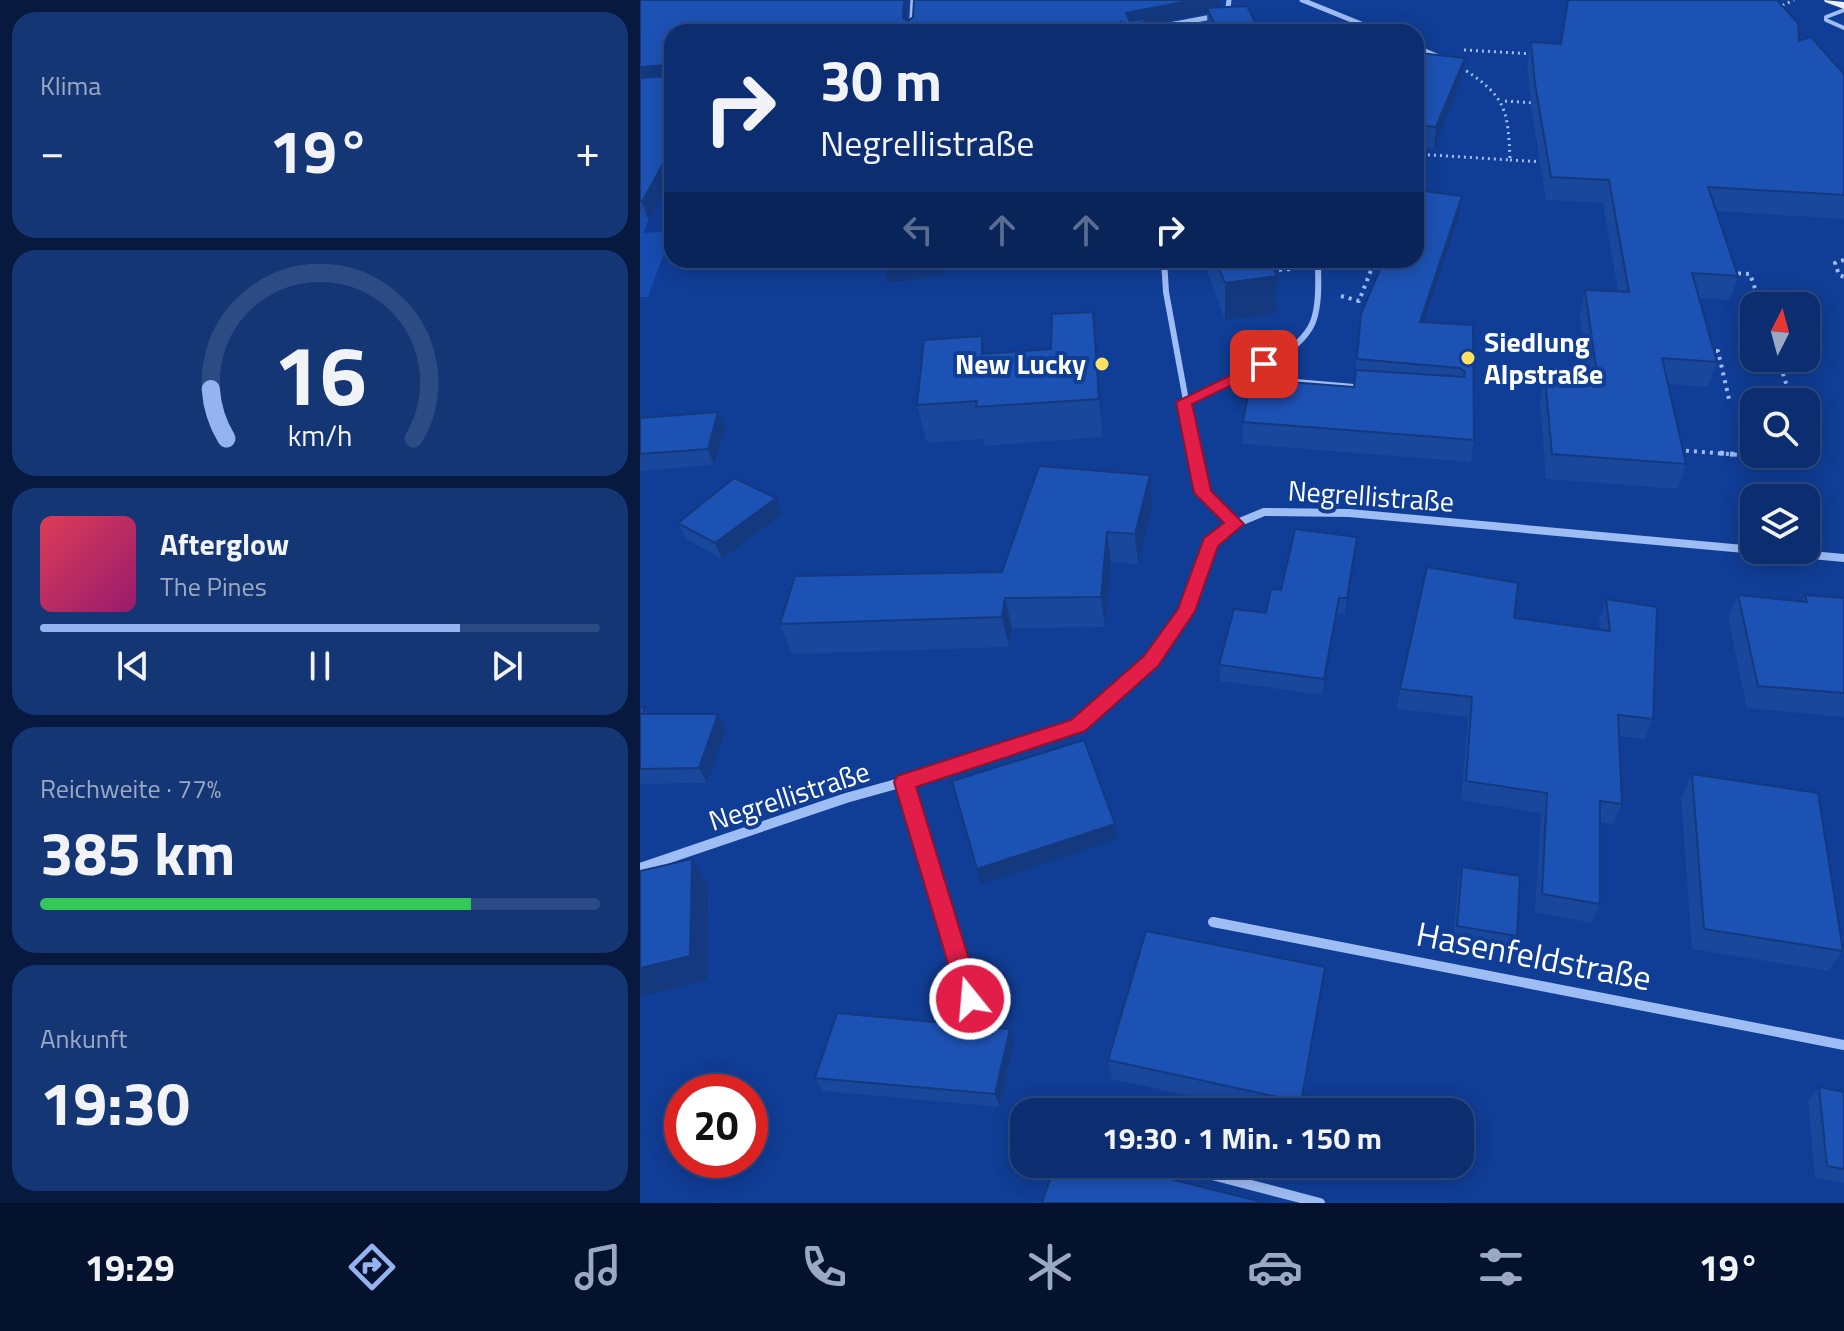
<!DOCTYPE html>
<html lang="de">
<meta charset="utf-8">
<style>
:root{--surface:#0c2e70;--page:#153675;--text:#f1f3f6;--muted:#9aa8c3;--line:#2c4a83;--accent:#95b2f1}
body{margin:0;font-family:"Titillium Web",sans-serif;background:var(--page);color:var(--text);height:100vh;display:flex;flex-direction:column;font-size:30px;white-space:nowrap}
*{box-sizing:border-box;margin:0}
p{font-size:26px;color:var(--muted)}
.icon{flex:none;width:44px;height:44px;fill:none;stroke:currentColor;stroke-width:2;stroke-linecap:round;stroke-linejoin:round}
.map{position:relative;flex:1;overflow:hidden}
.details{display:flex;flex-direction:column;gap:12px;padding:12px;background:#07193e;width:640px}
.details>*{flex:none}
.top-card{position:absolute;left:24px;top:24px;width:760px;height:244px;border-radius:24px;box-shadow:0 4px 20px #0003,0 0 0 2px var(--line);background:#0c2e70;color:var(--text);overflow:hidden}
.needle{width:52px;rotate:6deg}
.controls{position:absolute;left:1100px;top:292px;display:grid;gap:16px}
.controls a{display:grid;place-items:center;width:80px;height:80px;border-radius:16px;background:var(--surface);box-shadow:0 4px 20px #0003,0 0 0 2px var(--line);font-size:40px}
.speed{position:absolute;left:24px;top:1074px;display:flex;gap:16px;font-size:40px;font-weight:700;text-align:center}
.speed>*{display:grid;place-content:center;width:104px;height:104px;border-radius:50%;background:var(--surface);box-shadow:0 4px 20px #0003,0 0 0 2px var(--line);line-height:1}
.speed .limit{border:12px solid #d22;background:#fff;color:#111}
.pin{position:absolute;display:grid;place-items:center;width:68px;height:68px;color:#fff;margin:-34px;border-radius:16px;box-shadow:0 4px 12px #0006}
.me{position:absolute;width:88px;margin:-44px;rotate:343deg;stroke-linejoin:round;filter:drop-shadow(0 0 6px #0008)}
.turn{display:flex;align-items:center;gap:28px;height:168px;padding:0 24px;font-size:36px}
.turn .icon{width:104px;height:104px;stroke-width:2.5}
.turn b{display:block;font-size:56px;line-height:68px}
.lanes{display:flex;align-items:center;height:76px;padding:0 24px;background:#0003;justify-content:center;gap:40px;direction:ltr}
.lanes .off{opacity:.35}
.big{font-size:60px;font-weight:700;line-height:1.1}
.details .card{flex:1;display:flex;flex-direction:column;justify-content:center;gap:12px;min-width:0;padding:0 28px;border-radius:24px;background:var(--page)}
.details .dial{align-items:center;gap:0}
.dial svg{height:208px;overflow:visible;fill:none;stroke:var(--line);stroke-width:7;stroke-linecap:round;text-anchor:middle}
.dial text{fill:var(--text);stroke:none}
.song{display:flex;align-items:center;gap:24px}
.cover{width:96px;height:96px;border-radius:12px;background:linear-gradient(135deg,hsl(350 70% 55%),hsl(320 70% 35%))}
.played{height:8px;border-radius:4px;background:linear-gradient(90deg,var(--accent) 75%,var(--line) 75%)}
.keys{display:flex;justify-content:space-around;direction:ltr}
.heat{display:flex;justify-content:space-between;align-items:center;font-size:44px;direction:ltr}
.charge{height:12px;border-radius:6px;background:linear-gradient(90deg,#34c759 77%,var(--line) 0)}
.trip{position:absolute;left:370px;top:1098px;width:464px;height:80px;border-radius:24px;background:var(--surface);box-shadow:0 4px 20px #0003,0 0 0 2px var(--line);font-weight:700;line-height:80px;text-align:center}
.tabs{display:flex;height:128px;justify-content:space-around;align-items:center;background:#05122d;color:var(--muted)}
.tabs .icon{width:56px;height:56px}
.tabs .on{color:var(--accent)}
.tabs b{font-size:36px;color:var(--text)}
main{display:flex;flex:1;min-height:0}
.map>svg:first-child{display:block}
.green{fill:#174db0}
.lines{fill:none;stroke-linecap:round;stroke-linejoin:round}
.path-far2{stroke:#9ebdf4;stroke-width:3;stroke-dasharray:2 4;stroke-linecap:butt}
.path-far1{stroke:#9ebdf4;stroke-width:4;stroke-dasharray:3 5;stroke-linecap:butt}
.path{stroke:#9ebdf4;stroke-width:5;stroke-dasharray:4 6;stroke-linecap:butt}
.lane-far2{stroke:#9ebdf4;stroke-width:4}
.lane-far1{stroke:#9ebdf4;stroke-width:5}
.lane{stroke:#9ebdf4;stroke-width:8}
.street-far3{stroke:#9ebdf4;stroke-width:5}
.street-far2{stroke:#9ebdf4;stroke-width:6}
.street-far1{stroke:#9ebdf4;stroke-width:8}
.street{stroke:#9ebdf4;stroke-width:10}
.primary{fill:#ebf1ff;fill-rule:evenodd}
.wall{fill:#19479c}
.shaded-wall{fill:#14397f}
.building{fill:#1d52b5;stroke:#14397f;stroke-width:2}
.route{fill:#e11d48;stroke:#92132f;stroke-width:2}
.poi-dot{fill:#ffe161;stroke:#103d95;stroke-width:3}
.labels{text-anchor:middle;stroke-width:8;stroke-linejoin:round;paint-order:stroke}
.poi-label{font-size:28px;font-weight:bold;fill:#fff;stroke:#103d95;text-anchor:start}
.street-label{font-size:28px;fill:#fff;stroke:#103d95}
.near-street-label{font-size:34px;fill:#fff;stroke:#103d95}
</style>
<main>
<section class="details">
<div class="card"><p>Klima</p>
<div class="heat"><a>−</a><b class="big">19°</b><a>+</a></div>
</div>
<div class="card dial"><svg viewBox="0 0 100 80">
<path d="M14 69A42 42 0 1 1 86 69"/>
<path d="M14 69A42 42 0 0 1 8 50" stroke="#95b2f1"/>
<text x="50" y="56" font-size="32" font-weight="700">16</text>
<text x="50" y="72" font-size="11">km/h</text>
</svg></div>
<div class="card">
<div class="song"><i class="cover"></i><div><b>Afterglow</b><p>The Pines</p></div></div>
<div class="played"></div>
<div class="keys"><svg class="icon" aria-label="previous" viewBox="0 0 24 24"><path d="M18 5L8 12l10 7zM5 5v14"/></svg><svg class="icon" aria-label="pause" viewBox="0 0 24 24"><path d="M8 5v14M16 5v14"/></svg><svg class="icon" aria-label="next" viewBox="0 0 24 24"><path d="M6 5l10 7-10 7zM19 5v14"/></svg></div>
</div>
<div class="card"><p>Reichweite · 77%</p><b class="big">385 km</b><div class="charge"></div></div>
<div class="card"><p>Ankunft</p><b class="big">19:30</b></div>
</section>
<div class="map">
<svg width="1204" height="1203" viewBox="0 0 1204 1203">
<rect width="100%" height="100%" fill="#103d95"/>
<path class="green" d="M0,210l12,2 -9,21 29,-2 -24,66h-8z"/>
<g class="lines">
<path class="path-far2" d="M1137,8l17,-8
M625,32l39,-2
M824,50l70,4
M865,101l31,2
M776,154l94,6c-2,-48 -3,-63 -45,-90
M870,160l35,2"/>
<path class="path-far1" d="M1204,260l-9,3 4,12 5,2
M631,270l22,-1
M1090,273l20,1 11,32
M701,296l18,5 16,-41
M1068,351h10l11,48
M1138,358l14,44
M1120,402h6
M1038,450l63,5"/>
<path class="path" d="M1080,453l21,2"/>
<path class="lane-far2" d="M1204,10l-18,7v3l18,8"/>
<path class="lane-far1" d="M604,377l116,10"/>
<path class="lane" d="M264,782l66,217"/>
<path class="street-far3" d="M662,0l79,32
M271,32l2,-32
M492,32l85,-16
M578,32l9,-17 2,-15
M776,47l25,11"/>
<path class="street-far2" d="M524,260l2,32 30,163
M544,402c36,-16 113,-41 129,-80 7,-19 5,-43 5,-62"/>
<path class="street-far1" d="M556,453l7,40 32,31
M260,783l178,-57 73,-65 35,-50 24,-69 25,-18 29,-12 85,1 495,45"/>
<path class="street" d="M0,868l206,-70 61,-17
M573,922l631,123
M530,1164l150,39"/>
<path class="primary" d="M1184,0l20,2v7l-19,-7z"/>
</g>
<path class="wall" d="M0,0h268l-1,20 1,1 5,-4 1,-17h305v7l41,25h-52l-1,-19 -50,10 1,4 31,-2v7h-517v144l-23,44 -9,-7z
M928,0h209l22,41 45,33v145l-128,-8 22,65 -8,24 -31,-2 18,64 -9,25 -40,-3 18,80 -8,25 -132,-10 -6,-77 5,-25 43,3 -8,-66 5,-24 33,2 -15,-89 -57,-3 -15,-94 -4,-43 4,-21 30,2z
M825,58l-3,20 -28,71 -18,-2v-85z
M822,196l-3,20 -35,106 49,3 1,115 -3,22 -228,-18v-22l111,-35 7,-73z
M435,260h49l-49,2z
M563,260h67l6,54 -51,6z
M453,312l4,37 6,88 -119,9 -1,-7 -56,4 -10,-38 69,-51 65,-5z
M78,412l7,16 -11,37 -74,6v-53z
M510,475l2,30 -14,59 -27,-2 -6,65 -93,1 -3,19 -217,7 -12,-30 222,-52z
M136,498l6,16 -60,45 -36,-20 -8,-16z
M717,537l-12,77h-8l-14,81 -103,-14 -1,-16 47,-52 15,-23z
M1098,595l64,6 3,-6 39,3v119l-97,-9 -19,-90z
M966,599l47,120 -8,20 -26,-3 3,68 -8,20 -14,-2v82l-8,19 -57,-11 6,-99 -80,-13 7,-83 -71,-8 3,-20 114,-71 86,12 -1,-10z
M0,708l9,6h69l8,15 -19,54 -67,1z
M1052,774l151,177 -15,20 -136,-22 -11,-152z
M822,867l55,69 -5,14 -59,-10 5,-59z
M685,967l-2,20 -22,125h-39l-150,-33 -4,-19z
M370,1029l4,13 -14,65 -177,-16 -8,-13z
M1179,1087l25,5v91l-29,-5 -7,-78z"/>
<path class="shaded-wall" d="M264,0h4l-2,32 -3,-14z
M553,0h26v11l-12,-3v5l-50,10 1,9 -34,-3 2,-16z
M825,58l-3,20 -28,71 2,-22z
M26,65l5,17 -31,2v-17z
M32,147v29l-23,44 -7,-18z
M822,196l-3,20 -42,127 3,-21z
M294,260h10l3,14 -59,9 -4,-16z
M637,276l-1,38 -51,6v-37z
M453,312l4,37 6,88 -4,-38z
M342,336l7,38 -7,-20z
M78,412l7,16 -11,37 -6,-16z
M510,475l2,30 -14,59 -3,-30z
M136,498l6,16 -60,45 -7,-16z
M467,532l4,30 -6,65 -4,-30z
M717,537l-1,17 -11,60 2,-16z
M365,598l7,30 -3,19 -7,-30z
M699,598l-2,16 -14,81 1,-16z
M78,714l8,15 -19,54 -8,-15z
M475,824l2,15 -136,45 -4,-15z
M52,859l16,26 -1,95 -67,17v-29z
M685,967l-2,20 -23,125 1,-10z
M370,1029l4,13 -14,65 -5,-13z"/>
<path class="building" d="M0,0h264l-1,18 5,3 5,-4 1,-17h279l-67,13 4,8 27,-4 -33,12 65,-4 -4,7h-60l-4,-11 1,11h-450v115l-30,55 -2,-2v-122l27,-2 5,-5 -6,-6 -26,2z
M928,0h209l21,23 1,18 12,-4 33,37v121l-136,-8 30,89 -46,-3 25,89 -55,-4 24,106 -134,-10 -7,-77 53,4 -13,-91 44,2 -20,-112 -58,-3 -16,-93 -4,-42 30,2z
M607,6l13,26h-42l-11,-24z
M780,53l45,5 -29,69 -20,-2v-63z
M776,190l46,6 -42,126 53,3 1,115 -231,-18 8,-43 103,8 2,-17 108,7 1,-5 -5,-4 -103,-9 4,-45 23,-54h32z
M243,260h51l-50,7z
M576,260h54l7,16 -52,7z
M453,312l6,87 -123,8 1,-6 -60,4 7,-65 58,-4v18l69,-5 1,-35z
M78,412l-10,37 -68,5v-36z
M399,466l111,9 -15,59 -28,-2 -6,65 -96,1 -3,19 -222,7 15,-48 207,-4z
M94,478l42,20 -61,45 -37,-20z
M655,529l62,8 -10,61h-8l-15,81 -105,-14 15,-56 32,4 5,-24 10,1z
M787,567l91,16 -4,35 96,13 -4,-32 51,8 -4,112 -35,-4 4,89 -22,-3v103l-58,-10 5,-101 -81,-12 6,-84 -72,-8z
M1098,595l69,7 -2,-7 39,3v95l-86,-7z
M5,707l-3,7h76l-19,54 -59,1v-61z
M444,740l31,84 -138,45 -25,-88z
M1052,774l126,19 25,158 -139,-22z
M52,859l-2,97 -50,12v-97z
M822,867l58,9 -3,60 -60,-10z
M506,931l179,36 -24,135 -193,-42z
M197,1013l173,16 -15,65 -180,-16z
M1179,1087l25,5v77l-17,-3z
M415,1164h56l155,39h-224z"/>
<path class="route" d="M624,359l7,5 -2,3 -77,37 19,87 33,33 -26,22 -23,65 -37,55 -73,65 -169,56 65,212 -3,8 -8,3 -9,-3 -67,-225 3,-6 174,-56 73,-64 34,-47 26,-71 20,-15 -30,-30 -18,-91z"/>
<g class="poi-dot">
<circle cx="828" cy="358" r="8"/>
<circle cx="462" cy="364" r="8"/>
</g>
<g class="labels">
<g class="poi-label">
<text x="844" y="352">Siedlung<tspan x="844" dy="32">Alpstraße</tspan></text>
<text x="446" y="374" text-anchor="end">New Lucky</text>
</g>
<g class="street-label">
<text transform="translate(731 496) rotate(4)" y="10">Negrellistraße</text>
<text transform="translate(149 796) rotate(-18)" y="10">Negrellistraße</text>
</g>
<g class="near-street-label">
<text transform="translate(894 956) rotate(11)" y="12">Hasenfeldstraße</text>
</g>
</g>
</svg>
<div class="controls">
<a><svg class="needle" viewBox="-14 -14 28 28"><path d="M0-13l5 13h-10z" fill="#e53935"/><path d="M0 13l5-13h-10z" fill="#9aa8c3"/></svg></a>
<a><svg class="icon" aria-label="search" viewBox="0 0 24 24"><circle cx="10" cy="10" r="6"/><path d="M15 15l6 6"/></svg></a>
<a><svg class="icon" aria-label="layers" viewBox="0 0 24 24"><path d="M12 4l9 5-9 5-9-5zM3 14l9 5 9-5"/></svg></a>
</div>
<div class="speed"><div class="limit">20</div></div>
<div class="pin" style="left:624px;top:364px;background:#d93025"><svg class="icon" aria-label="arrive" viewBox="0 0 24 24"><path d="M6 21V4h12l-3 4 3 4H6"/></svg></div>
<svg class="me" style="left:330px;top:999px" viewBox="-20 -20 40 40"><circle r="17" fill="#e11d48" stroke="#fff" stroke-width="3"/><path d="M0-11L8 9 0 5-8 9z" fill="#fff"/></svg>
<div class="trip">19:30 · 1 Min. · 150 m</div>
<div class="top-card">
<div class="turn"><svg class="icon" aria-label="right" viewBox="0 0 24 24"><path d="M7 20v-9h11M14 6l5 5-5 5"/></svg><div><b>30 m</b>Negrellistraße</div></div>
<div class="lanes"><svg class="icon off" aria-label="left" viewBox="0 0 24 24"><path d="M17 20v-9H6M10 6l-5 5 5 5"/></svg><svg class="icon off" aria-label="ahead" viewBox="0 0 24 24"><path d="M12 20V5M6 11l6-6 6 6"/></svg><svg class="icon off" aria-label="ahead" viewBox="0 0 24 24"><path d="M12 20V5M6 11l6-6 6 6"/></svg><svg class="icon" aria-label="right" viewBox="0 0 24 24"><path d="M7 20v-9h11M14 6l5 5-5 5"/></svg></div>
</div>
</div>
</main>
<nav class="tabs">
<b>19:29</b>
<svg class="icon on" aria-label="directions" viewBox="0 0 24 24"><path d="M12 3l9 9-9 9-9-9zM9 14v-3h6M13 9l2 2-2 2"/></svg>
<svg class="icon" aria-label="music" viewBox="0 0 24 24"><path d="M9 18V5l10-2v13"/><circle cx="6" cy="18" r="3"/><circle cx="16" cy="16" r="3"/></svg>
<svg class="icon" aria-label="phone" viewBox="0 0 24 24"><path d="M5 4h4l2 5-3 2q2 4 5 5l2-3 5 2v4C11 20 4 13 5 4z"/></svg>
<svg class="icon" aria-label="climate" viewBox="0 0 24 24"><path d="M12 3v18M4 7l16 10M4 17L20 7"/></svg>
<svg class="icon" aria-label="car" viewBox="0 0 24 24"><path d="M5 17H2v-5l4-1 3-4h7l3 4 3 1v5h-3M9 17h6M6 11h13"/><circle cx="7" cy="17" r="2"/><circle cx="17" cy="17" r="2"/></svg>
<svg class="icon" aria-label="filters" viewBox="0 0 24 24"><path d="M4 7h16M4 17h16"/><circle cx="9" cy="7" r="2"/><circle cx="15" cy="17" r="2"/></svg>
<b>19°</b>
</nav>
